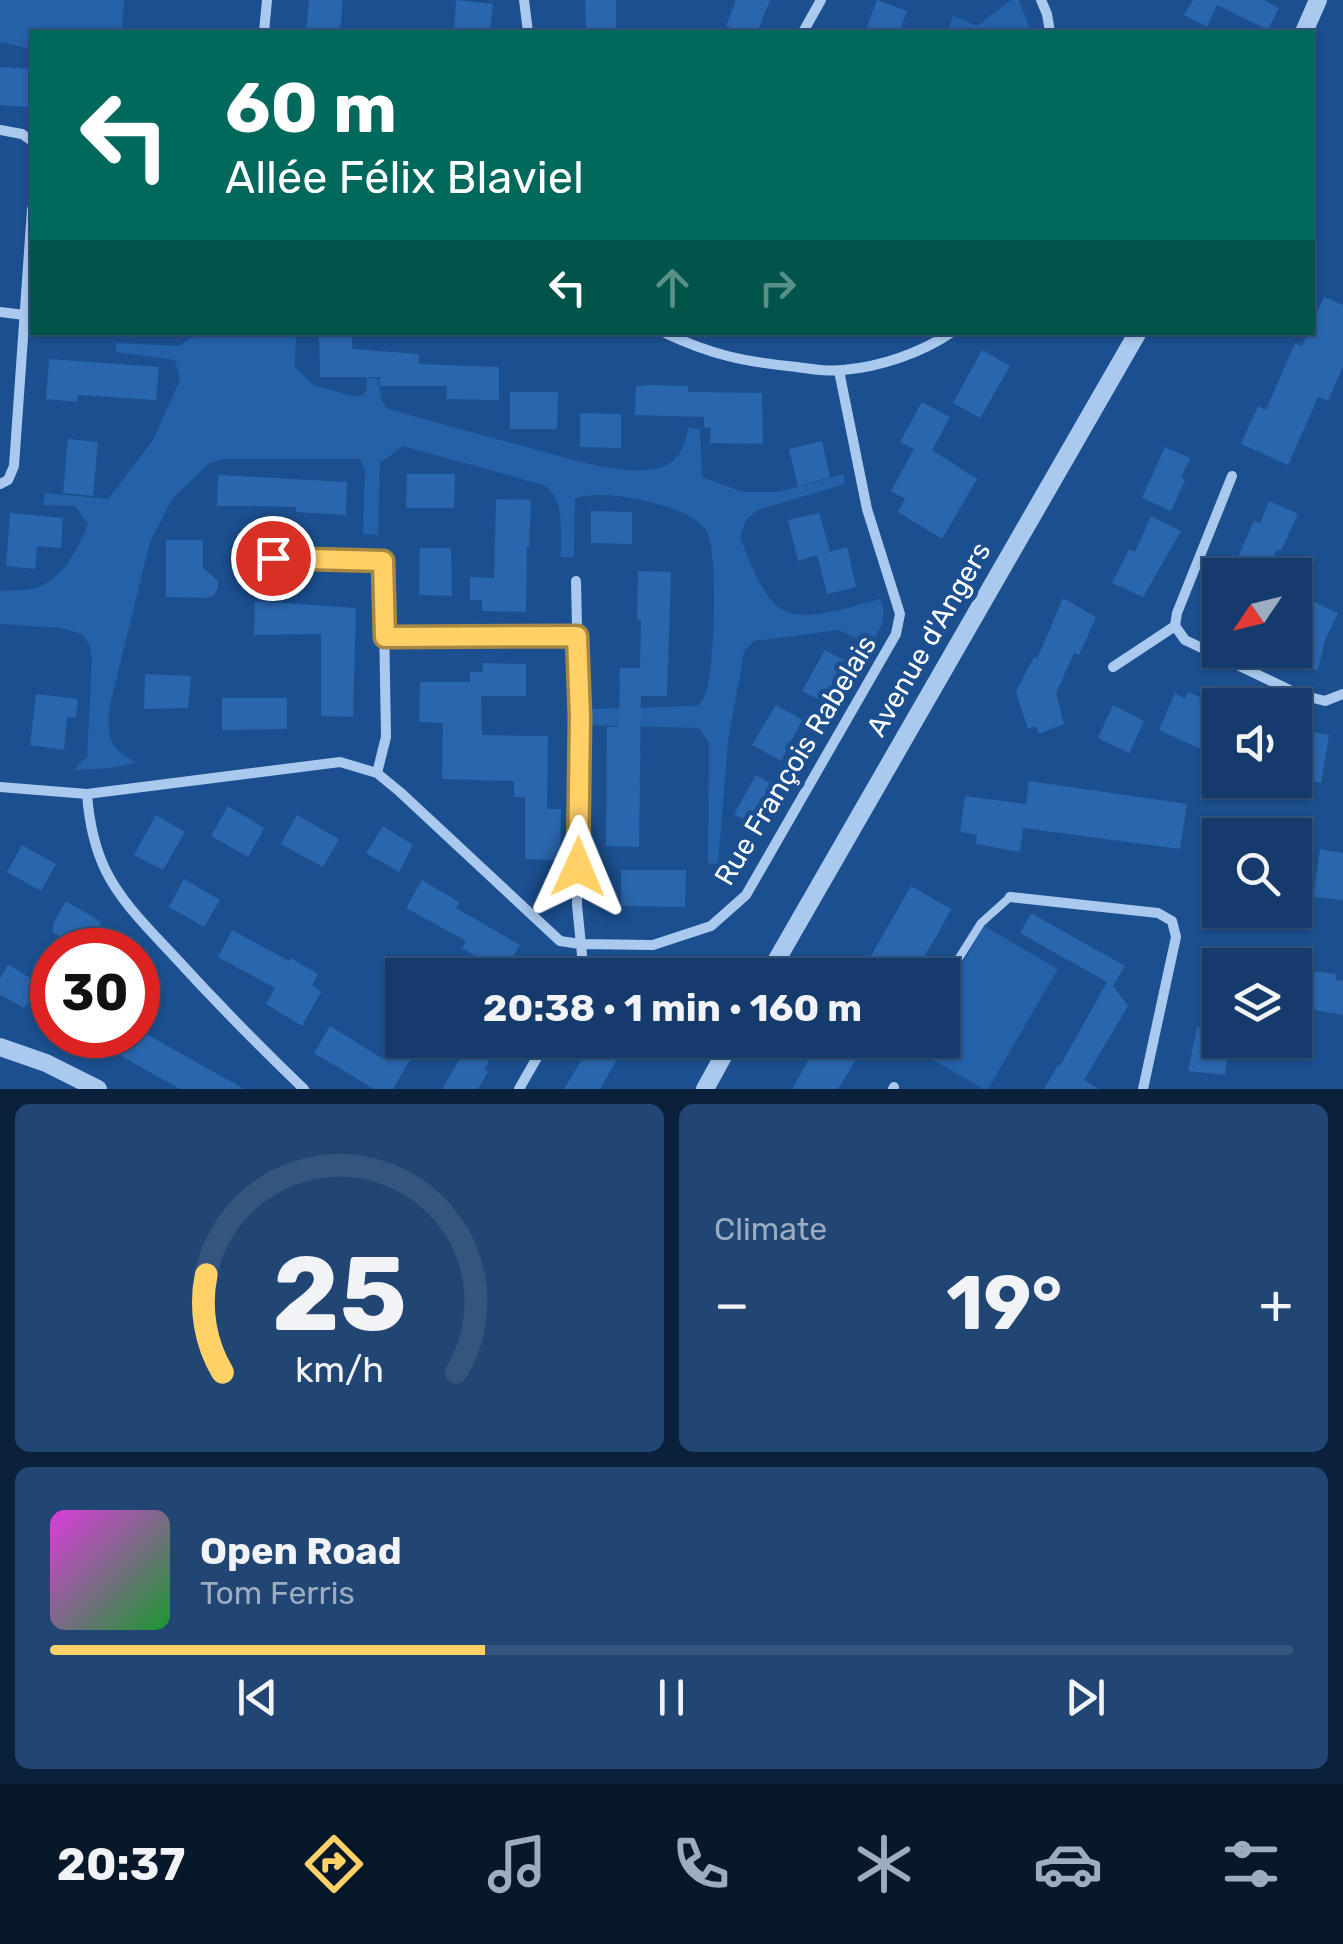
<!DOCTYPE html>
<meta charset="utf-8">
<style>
:root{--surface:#143b6b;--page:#214673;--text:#f1f3f6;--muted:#9dadc1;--line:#33557e;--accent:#ffd166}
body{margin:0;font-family:Rubik,sans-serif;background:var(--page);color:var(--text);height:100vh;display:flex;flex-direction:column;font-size:38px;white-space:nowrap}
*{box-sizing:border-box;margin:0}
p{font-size:32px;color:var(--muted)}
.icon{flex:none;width:55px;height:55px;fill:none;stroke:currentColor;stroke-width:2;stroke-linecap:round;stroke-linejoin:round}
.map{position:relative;height:1089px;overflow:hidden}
.panel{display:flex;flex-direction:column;gap:15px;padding:15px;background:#0b203b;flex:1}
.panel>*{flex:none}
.hud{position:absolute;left:30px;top:30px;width:1285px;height:305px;border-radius:0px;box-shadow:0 2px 8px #0004,0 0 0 2px var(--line);background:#00695c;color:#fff;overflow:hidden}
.needle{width:65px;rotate:235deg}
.fabs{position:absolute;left:1202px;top:558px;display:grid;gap:20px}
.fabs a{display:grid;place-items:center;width:110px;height:110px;border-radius:0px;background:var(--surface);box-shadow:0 2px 8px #0004,0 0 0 2px var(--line);font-size:50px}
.speed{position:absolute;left:30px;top:928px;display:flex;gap:20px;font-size:50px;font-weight:700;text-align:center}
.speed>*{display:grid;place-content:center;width:130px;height:130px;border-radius:50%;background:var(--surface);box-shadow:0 2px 8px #0004,0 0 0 2px var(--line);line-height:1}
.speed .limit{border:15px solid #d22;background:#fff;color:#111}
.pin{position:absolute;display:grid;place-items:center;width:85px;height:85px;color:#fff;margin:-42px;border:5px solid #fff;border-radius:50%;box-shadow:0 2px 10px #0007}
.me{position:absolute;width:110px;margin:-55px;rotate:1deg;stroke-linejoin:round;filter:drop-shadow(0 0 8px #0008)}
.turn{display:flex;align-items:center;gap:35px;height:210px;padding:0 30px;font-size:45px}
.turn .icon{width:130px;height:130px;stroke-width:2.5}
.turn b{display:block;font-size:70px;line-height:85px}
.lanes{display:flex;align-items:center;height:95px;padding:0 30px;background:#0003;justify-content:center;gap:50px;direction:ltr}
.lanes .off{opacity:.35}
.big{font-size:75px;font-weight:700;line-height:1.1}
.panel .widget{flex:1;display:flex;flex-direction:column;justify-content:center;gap:15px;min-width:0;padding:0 35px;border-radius:15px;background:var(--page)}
.panel .dial{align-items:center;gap:0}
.dial svg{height:260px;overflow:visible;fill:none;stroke:var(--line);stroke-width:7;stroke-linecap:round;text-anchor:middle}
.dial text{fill:var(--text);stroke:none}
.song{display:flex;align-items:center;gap:30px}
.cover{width:120px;height:120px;border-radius:15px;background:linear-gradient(135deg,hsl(300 70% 55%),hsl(130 70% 35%))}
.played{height:10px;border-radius:5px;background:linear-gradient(90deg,var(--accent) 35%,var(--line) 35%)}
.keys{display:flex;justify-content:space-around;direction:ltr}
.heat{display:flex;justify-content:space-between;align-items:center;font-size:55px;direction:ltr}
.panel .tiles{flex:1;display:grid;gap:15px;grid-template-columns:1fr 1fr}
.widget:last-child{grid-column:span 2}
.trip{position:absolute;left:385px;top:958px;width:575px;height:100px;border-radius:0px;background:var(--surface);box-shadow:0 2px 8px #0004,0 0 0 2px var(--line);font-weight:700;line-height:100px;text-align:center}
.tab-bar{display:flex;height:160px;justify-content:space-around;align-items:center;background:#08182b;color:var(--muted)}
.tab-bar .icon{width:70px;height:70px}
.tab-bar .active{color:var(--accent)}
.tab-bar b{font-size:45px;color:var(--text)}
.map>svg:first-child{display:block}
.green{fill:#2461a8}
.building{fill:#2a66ad}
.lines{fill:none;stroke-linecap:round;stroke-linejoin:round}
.service{stroke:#a9c9ee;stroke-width:8}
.minor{stroke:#a9c9ee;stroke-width:10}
.tertiary{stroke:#a9c9ee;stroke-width:18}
.route-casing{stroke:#a68842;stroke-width:25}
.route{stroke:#ffd166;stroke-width:18}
.labels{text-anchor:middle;stroke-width:10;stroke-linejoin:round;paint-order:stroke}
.street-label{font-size:28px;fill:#fff;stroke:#1b4f8f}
</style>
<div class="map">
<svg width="1343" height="1089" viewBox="0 0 1343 1089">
<rect width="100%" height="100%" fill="#1b4f8f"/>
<path class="green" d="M0,0h124l-2,32h-90v21l-5,-5 -27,-6z
M1011,0h8l12,32h-84l6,-16 24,10z
M200,332l96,1 -1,34 18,18 43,12 7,-2 3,-4 1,-14 11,2 4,23 7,7c45,13 89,25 134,37 35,9 101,32 135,22 21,-5 27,-21 30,-40l12,1 2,48 41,15h35l66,-18 1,10 -87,26 -12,10 -6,17c8,21 21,56 38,70 23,19 77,-2 102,-8 9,18 0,31 -11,47l-30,-16 -85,11 -10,11 -16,90 -10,122 -10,-1 1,-120 -10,-15 -109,-3 -1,-16 108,-3c5,-6 7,-6 9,-13 8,-24 13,-143 0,-163 -14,-24 -106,-44 -131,-31l-1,58h-13c-1,-24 5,-60 -18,-72l-140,-39 -23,17 -2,72 -15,-1 2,-65 -5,-10h-136l-16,5 -36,35 -22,43 -41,167c-1,33 -1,37 28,54l-26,5 -37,2 13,-14 5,-97 -2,-13 -8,-12 -21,-6 -61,-4v-33c10,-1 22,0 32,-2 29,-7 46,-39 56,-65l-13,-18 -32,-1 2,-12 63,6 45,-59 27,-60 -5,-20 -59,-8v-9l63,3z
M984,926l74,43 -70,120h-5l-70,-41 5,-8h24l1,-43z"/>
<path class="building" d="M309,0h34l-3,32h-34z
M456,0l37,4 -3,28h-36z
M585,0h31v32h-30z
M736,0h34l-13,32h-15l-16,-6z
M877,0l30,11 -8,21h-34z
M1193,0h71l15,8 -11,22 -51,-25 -10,22 -23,-12z
M0,67l32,2 -1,38 -31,-2z
M1324,297l19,8v61l-15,35 -10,-4 -30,68 -47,-21 17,-38 8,4 29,-67 7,3 6,-14h4v-9z
M319,332h33v17l67,5v10l80,3v33l-53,-1 1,-13h-67v-9h-60z
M982,350l28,16 -30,52 -27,-15z
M49,359l110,8 -3,33 -78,-5 -1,7 -31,-3z
M649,385l39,1v6l74,1 1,51 -53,-1 1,-15 -7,-1v-10l-69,-2 1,-29z
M510,392h48l-1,37h-47z
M922,402l28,15 -18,33 45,29 -35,60 -44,-27 7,-13 -14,-8 23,-42 -14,-7z
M580,413l41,1v34l-41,-1z
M68,439l30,3 -5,54 -30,-3z
M822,441l8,36 -32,9 -9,-37z
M1165,447l25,11 -9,20 4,2 -14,31 -29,-13z
M407,474h48l-1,34h-48z
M218,475l129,7 -1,33 -50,-3v-5l-40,-1v-2l-1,2h-38z
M496,499l35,1 -2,47h-2l-1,65 -44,-1v-11h-12v-23l24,1z
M1269,501l29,13 -17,37 -4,-2 -11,26h-36l24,-54 6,2z
M591,511l41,1v32l-41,-1z
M10,513l53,5 -2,30 -24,-2 -2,23 -29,-3z
M819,513l11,38 -9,3 26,-7 9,40 -29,7 -10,-39 -19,6 -10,-41z
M1151,516l30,15 -38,66 -31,-14 17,-34 6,3z
M166,540h37v28l15,13v7l-4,7 -8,3 -40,-1z
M420,548h31l1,48 -33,-1z
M638,571l33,1 -4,124h-26l-2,151 -33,-1 1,-119h12l1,-59h20l1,-48h-4z
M1063,598l33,19 -17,38 -5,-2 -18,40 8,31 -25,10 -3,-8 -8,3 -12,-37 18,-35 3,2z
M1308,599l30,14 -13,27 -7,30 -23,-4v-40z
M255,601l101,7 -3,109 -32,-1v-82l-67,1z
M825,650l27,14 -21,42 -29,-15z
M482,663l44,1v32h-45l1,39 66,1 -1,73h14l-1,51 -35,-1v-62h-11v-16l-72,-2 1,-56 -24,-1 1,-40h50v-10h13z
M145,674l46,2 -3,32 -44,1z
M1188,692l32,14v34l-6,-3 -7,15 -48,-22 16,-37 10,6z
M36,694l42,5 -2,19 -9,-1 -3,33 -34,-5z
M222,698h65v31l-65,1z
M776,705l26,15 -21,41 -29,-16z
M1113,705l31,16 -15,32 -31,-15z
M1299,729l30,6 -8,48 -26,-4v-29z
M756,775l26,15 -21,40 -27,-16z
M1029,781l158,23 -7,45 -157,-21 -3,24 -44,-8 1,-9 -17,-3 5,-36 61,8z
M228,806l36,22 -16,29 -37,-21z
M156,815l29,17 -22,38 -29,-15z
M297,815l42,24 -16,28 -42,-23z
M383,826l30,19 -14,27 -33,-19z
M22,845l34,19 -15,27 -34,-19z
M1320,849l23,4v47l-30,-3z
M621,870h65l-1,37 -64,-1z
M184,879l36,21 -16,27 -35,-20z
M422,880l37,22 -3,6 64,37 -17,27 -41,-24 4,-7 -60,-33z
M911,886l40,23 -14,26 -24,40h-53z
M66,901l35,21 -15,28 -33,-17v-9z
M1031,913l94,53 -12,20 15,20 -44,74 15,9h-55l14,-24 2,1 47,-84 -87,-49z
M232,930l57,31 2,-3 27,16 -6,11 9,7 -19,34 -36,-22 9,-16 -57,-31z
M8,964l44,28v25l-25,-14 -3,5 -24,-13v-16z
M1303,970l33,4v6l7,1v34l-44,-8z
M330,1026l55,34 6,-11 19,11 -17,29h-19l-60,-36z
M1197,1027l23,4v9h9l-4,35 -37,-4z
M84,1035h64l96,54h-64z
M471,1040h29l-16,30 4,2 -10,17h-36z
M594,1040h34l-28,49h-36z
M820,1040h44l-8,14 3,1 -21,34h-46z"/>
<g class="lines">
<path class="service" d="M942,985l39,-62 29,-26"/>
<path class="minor" d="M524,0l4,32
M1041,0l6,14 3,18
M264,32l3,-32
M803,32l18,-32
M0,130l22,4 10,7
M0,312l32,4
M663,332c48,23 82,30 134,35 15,2 31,5 46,3 37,-3 78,-17 109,-38
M1232,476l-55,137 -2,13 10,14 113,54 27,7 18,-7
M0,484l8,-4 6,-14 18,-257
M273,557l110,4 3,176 -9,36
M576,581l3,136 -2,188 6,60 -4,10
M385,637l192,-1
M1113,667l62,-41
M0,787l87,7 253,-32 37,11 23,19 160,149 20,3 73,1 58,-19 35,-31 150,-261 4,-20 -33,-105 -28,-138
M87,794c2,26 7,52 18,75 15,32 44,60 68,86 42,46 86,91 131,134
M1010,897l148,16 14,8 4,16 -33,152
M519,1089l28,-49
M893,1089l1,-2"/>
<path class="tertiary" d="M1304,32l14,-32
M768,975l370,-643
M0,1047l46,16 52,26
M705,1089l27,-49"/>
</g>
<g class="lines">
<defs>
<path id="route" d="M273,558l110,3 2,76 192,-1 3,81 -2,150"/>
</defs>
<use href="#route" class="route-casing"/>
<use href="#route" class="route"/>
</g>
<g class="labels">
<g class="street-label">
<text transform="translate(928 639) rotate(-60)" y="10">Avenue d'Angers</text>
<text transform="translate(795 760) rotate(-59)" y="10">Rue François Rabelais</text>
</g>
</g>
</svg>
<div class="fabs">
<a><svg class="needle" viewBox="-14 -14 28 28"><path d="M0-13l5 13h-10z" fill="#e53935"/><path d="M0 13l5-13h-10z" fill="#9dadc1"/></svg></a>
<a><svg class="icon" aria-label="sound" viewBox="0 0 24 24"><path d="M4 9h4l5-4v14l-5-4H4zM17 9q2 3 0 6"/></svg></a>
<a><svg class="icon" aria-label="search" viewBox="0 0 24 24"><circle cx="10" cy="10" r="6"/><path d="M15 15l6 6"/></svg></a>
<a><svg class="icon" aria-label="layers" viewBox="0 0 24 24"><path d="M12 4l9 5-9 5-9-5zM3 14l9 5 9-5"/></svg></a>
</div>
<div class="speed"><div class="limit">30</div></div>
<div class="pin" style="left:273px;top:558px;background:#d93025"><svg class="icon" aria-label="arrive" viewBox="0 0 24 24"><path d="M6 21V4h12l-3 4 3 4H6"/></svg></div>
<svg class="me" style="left:578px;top:867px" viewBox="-20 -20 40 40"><path d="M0-17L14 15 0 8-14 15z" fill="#ffd166" stroke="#fff" stroke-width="4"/></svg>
<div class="trip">20:38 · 1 min · 160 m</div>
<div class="hud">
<div class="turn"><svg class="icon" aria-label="left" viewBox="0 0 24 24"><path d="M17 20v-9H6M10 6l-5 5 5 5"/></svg><div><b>60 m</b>Allée Félix Blaviel</div></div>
<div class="lanes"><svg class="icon" aria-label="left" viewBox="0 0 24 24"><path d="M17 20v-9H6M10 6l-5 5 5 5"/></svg><svg class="icon off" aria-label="ahead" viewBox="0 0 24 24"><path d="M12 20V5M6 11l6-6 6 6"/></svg><svg class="icon off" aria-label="right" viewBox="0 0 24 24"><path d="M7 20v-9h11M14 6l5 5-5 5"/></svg></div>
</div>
</div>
<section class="panel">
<div class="tiles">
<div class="widget dial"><svg viewBox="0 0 100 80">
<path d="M14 69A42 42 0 1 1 86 69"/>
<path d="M14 69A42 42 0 0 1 9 39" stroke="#ffd166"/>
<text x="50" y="56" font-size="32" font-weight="700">25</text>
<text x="50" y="72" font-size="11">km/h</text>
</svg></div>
<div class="widget"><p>Climate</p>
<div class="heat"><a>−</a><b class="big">19°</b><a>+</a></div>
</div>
<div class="widget">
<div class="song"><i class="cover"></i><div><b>Open Road</b><p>Tom Ferris</p></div></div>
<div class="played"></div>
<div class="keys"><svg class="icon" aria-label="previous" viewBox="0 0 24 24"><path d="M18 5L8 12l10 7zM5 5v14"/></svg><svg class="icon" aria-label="pause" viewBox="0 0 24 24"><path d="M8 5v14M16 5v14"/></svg><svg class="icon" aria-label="next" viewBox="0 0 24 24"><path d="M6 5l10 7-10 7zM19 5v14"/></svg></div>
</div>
</div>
</section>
<nav class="tab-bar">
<b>20:37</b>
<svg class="icon active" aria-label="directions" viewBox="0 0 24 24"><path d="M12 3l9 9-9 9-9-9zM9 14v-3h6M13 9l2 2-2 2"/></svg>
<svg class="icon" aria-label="music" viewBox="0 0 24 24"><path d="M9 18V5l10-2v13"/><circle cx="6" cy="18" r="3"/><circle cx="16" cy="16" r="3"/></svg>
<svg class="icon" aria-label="phone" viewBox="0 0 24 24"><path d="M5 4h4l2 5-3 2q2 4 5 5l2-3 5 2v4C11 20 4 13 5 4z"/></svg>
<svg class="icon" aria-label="climate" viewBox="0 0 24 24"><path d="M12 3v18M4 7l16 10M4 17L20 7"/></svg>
<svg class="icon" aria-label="car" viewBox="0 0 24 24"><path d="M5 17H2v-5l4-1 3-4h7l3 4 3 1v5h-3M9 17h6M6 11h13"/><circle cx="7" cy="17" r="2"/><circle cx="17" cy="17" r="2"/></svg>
<svg class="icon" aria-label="filters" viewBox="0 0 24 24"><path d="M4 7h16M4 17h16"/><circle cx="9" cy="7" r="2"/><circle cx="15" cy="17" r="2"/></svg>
</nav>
